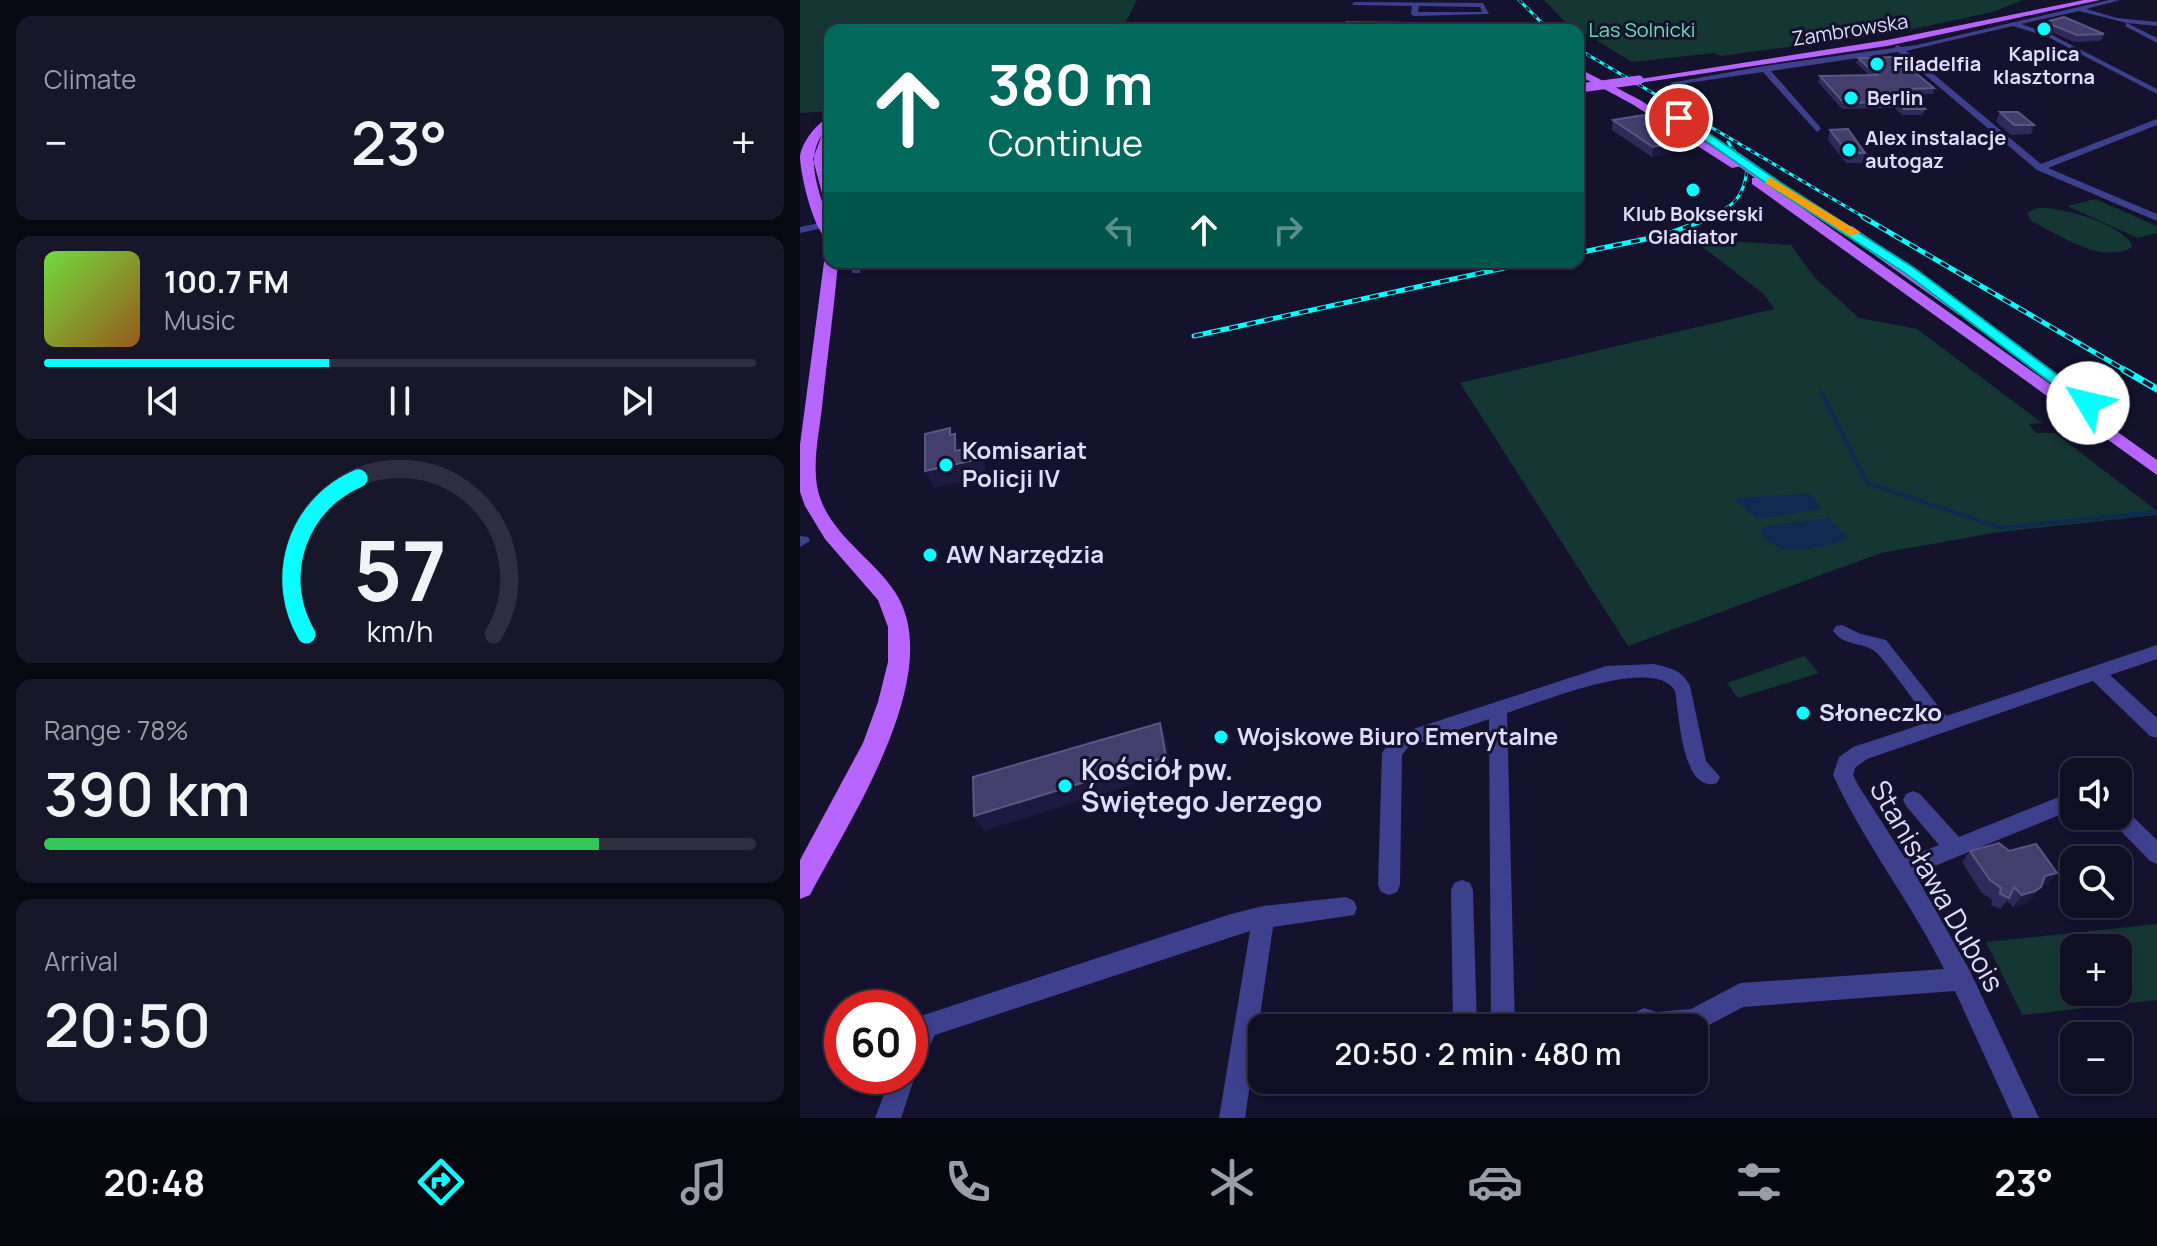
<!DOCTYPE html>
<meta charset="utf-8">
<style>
:root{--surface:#0f0e22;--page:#18172a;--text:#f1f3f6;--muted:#9b9ca5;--line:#2f2e40;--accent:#09fcff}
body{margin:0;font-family:Manrope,sans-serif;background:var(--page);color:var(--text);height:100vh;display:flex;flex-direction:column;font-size:30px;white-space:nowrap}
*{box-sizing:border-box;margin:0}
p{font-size:26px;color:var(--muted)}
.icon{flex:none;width:44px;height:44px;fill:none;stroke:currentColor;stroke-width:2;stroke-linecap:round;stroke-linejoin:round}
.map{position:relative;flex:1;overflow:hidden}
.panel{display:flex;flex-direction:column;gap:16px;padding:16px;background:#080813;width:800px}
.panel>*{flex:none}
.top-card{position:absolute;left:24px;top:24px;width:760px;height:244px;border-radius:16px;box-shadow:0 4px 12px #0003,0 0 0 2px var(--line);background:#00695c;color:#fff;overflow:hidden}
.fabs{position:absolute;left:1260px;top:758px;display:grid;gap:16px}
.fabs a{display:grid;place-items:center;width:72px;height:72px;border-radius:16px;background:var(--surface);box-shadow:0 4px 12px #0003,0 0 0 2px var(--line);font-size:40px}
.speed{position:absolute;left:24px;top:990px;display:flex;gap:16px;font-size:40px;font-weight:700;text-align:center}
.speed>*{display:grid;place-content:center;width:104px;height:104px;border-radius:50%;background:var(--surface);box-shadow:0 4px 12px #0003,0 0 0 2px var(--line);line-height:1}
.speed .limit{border:12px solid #d22;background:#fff;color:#111}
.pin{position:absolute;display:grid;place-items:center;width:68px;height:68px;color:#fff;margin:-34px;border:4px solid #fff;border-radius:50%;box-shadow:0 2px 8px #0007}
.me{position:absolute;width:88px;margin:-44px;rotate:306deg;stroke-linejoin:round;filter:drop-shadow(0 0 6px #0008)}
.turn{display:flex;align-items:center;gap:28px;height:168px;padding:0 32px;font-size:36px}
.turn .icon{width:104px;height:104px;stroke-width:2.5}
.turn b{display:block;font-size:56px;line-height:68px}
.lanes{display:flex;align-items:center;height:76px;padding:0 32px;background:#0003;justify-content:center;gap:40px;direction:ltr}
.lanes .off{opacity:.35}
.big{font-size:60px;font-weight:600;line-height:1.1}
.panel .card{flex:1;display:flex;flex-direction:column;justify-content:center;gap:12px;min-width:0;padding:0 28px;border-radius:16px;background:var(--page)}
.panel .dial{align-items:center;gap:0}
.dial svg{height:208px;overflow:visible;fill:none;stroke:var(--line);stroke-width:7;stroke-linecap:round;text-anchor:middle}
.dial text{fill:var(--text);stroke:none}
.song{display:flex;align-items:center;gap:24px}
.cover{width:96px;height:96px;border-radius:12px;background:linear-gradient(135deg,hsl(100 70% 55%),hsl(30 70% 35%))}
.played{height:8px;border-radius:4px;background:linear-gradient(90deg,var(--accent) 40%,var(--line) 40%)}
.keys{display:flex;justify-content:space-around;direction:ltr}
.heat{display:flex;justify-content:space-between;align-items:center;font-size:44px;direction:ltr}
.charge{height:12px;border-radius:6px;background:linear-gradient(90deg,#34c759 78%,var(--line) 0)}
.trip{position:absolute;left:448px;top:1014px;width:460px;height:80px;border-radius:16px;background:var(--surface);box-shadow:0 4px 12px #0003,0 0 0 2px var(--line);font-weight:600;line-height:80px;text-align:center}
.tabs{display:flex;height:128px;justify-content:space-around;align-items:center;background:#06060e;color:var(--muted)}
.tabs .icon{width:56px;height:56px}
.tabs .active{color:var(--accent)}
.tabs b{font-size:36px;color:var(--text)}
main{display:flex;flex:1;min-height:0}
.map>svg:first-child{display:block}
.green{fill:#143733;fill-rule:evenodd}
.water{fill:#0d2b50}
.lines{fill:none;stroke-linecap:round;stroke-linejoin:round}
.stream{stroke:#0d2b50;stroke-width:4}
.minor{fill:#3d408c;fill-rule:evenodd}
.major{fill:#b864ff;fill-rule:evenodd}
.rail-far2-casing{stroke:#09fcff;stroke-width:3}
.rail-far1-casing{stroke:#09fcff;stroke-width:5}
.rail-casing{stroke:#09fcff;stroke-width:7}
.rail-far2{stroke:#14122d;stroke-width:2;stroke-dasharray:5;stroke-linecap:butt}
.rail-far1{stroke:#14122d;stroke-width:3;stroke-dasharray:9;stroke-linecap:butt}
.rail{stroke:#14122d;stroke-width:4;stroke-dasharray:11;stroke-linecap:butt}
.major-bridge-far1{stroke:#b864ff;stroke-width:9}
.major-bridge{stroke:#b864ff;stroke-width:11}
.wall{fill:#302a5a}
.shaded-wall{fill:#1d1941}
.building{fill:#433e6c;stroke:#5b5783;stroke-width:2}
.route{fill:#09fcff;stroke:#06a4a6;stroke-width:2}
.slow{fill:#f59e0b}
.poi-dot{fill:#09fcff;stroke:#14122d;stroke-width:3}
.labels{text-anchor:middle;stroke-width:6;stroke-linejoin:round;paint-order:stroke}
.far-park-label{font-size:20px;fill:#66e2b8;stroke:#14122d}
.far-street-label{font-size:20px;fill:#deddff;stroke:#14122d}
.far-poi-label{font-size:20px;font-weight:bold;fill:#deddff;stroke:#14122d;text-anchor:start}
.poi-label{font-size:24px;font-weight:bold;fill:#deddff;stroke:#14122d;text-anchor:start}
.near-poi-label{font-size:28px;font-weight:bold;fill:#deddff;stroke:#14122d;text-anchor:start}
.near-street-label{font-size:28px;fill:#deddff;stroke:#14122d}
</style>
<main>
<section class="panel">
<div class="card"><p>Climate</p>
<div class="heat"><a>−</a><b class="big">23°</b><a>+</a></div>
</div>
<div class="card">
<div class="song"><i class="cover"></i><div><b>100.7 FM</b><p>Music</p></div></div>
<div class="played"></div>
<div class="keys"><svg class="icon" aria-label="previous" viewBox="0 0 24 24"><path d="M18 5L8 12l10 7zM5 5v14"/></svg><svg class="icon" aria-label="pause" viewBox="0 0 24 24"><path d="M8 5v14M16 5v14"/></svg><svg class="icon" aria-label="next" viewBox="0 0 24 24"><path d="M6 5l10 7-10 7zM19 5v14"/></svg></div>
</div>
<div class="card dial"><svg viewBox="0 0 100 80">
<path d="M14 69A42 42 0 1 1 86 69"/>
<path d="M14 69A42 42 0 0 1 34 9" stroke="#09fcff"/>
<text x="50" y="56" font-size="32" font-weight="700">57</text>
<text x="50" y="72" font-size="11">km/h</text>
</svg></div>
<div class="card"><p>Range · 78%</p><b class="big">390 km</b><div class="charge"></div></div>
<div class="card"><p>Arrival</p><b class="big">20:50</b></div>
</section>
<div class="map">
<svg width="1357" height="1118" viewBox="0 0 1357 1118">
<rect width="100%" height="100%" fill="#14122d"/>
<path class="green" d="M0,0h337l-15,30h-292v81l-30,2z
M744,0h476l1,1 -29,11 -87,19 -185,25 -6,-3 -82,9 -69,-42z
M1295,199l62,27v7l-19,5 -71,-32z
M1237,208c24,-2 82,16 95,36l-1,4c-31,16 -73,-14 -100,-27l-4,-8z
M892,239l99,6 23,32 45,41 58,11 125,94 -13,1 7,9h19l102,78v4l-158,17 -118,21 -253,93 -168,-263 314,-74 -10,-15z
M1004,656l15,17 -81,25 -11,-15z
M1357,924v76l-135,15 -36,-73zM1274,948h44v44h-44z"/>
<path class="water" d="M1010,493l12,16 -65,10 -23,-20z
M1029,518l20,21c-25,7 -73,23 -88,-7l1,-5z"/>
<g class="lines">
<path class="stream" d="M1021,392l46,91 134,45 156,-16"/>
<path class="minor" d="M1309,0h11l-34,9 31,9 40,4v4l-30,-3 30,15v5l-32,-17 2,-3 -48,-12 -58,13 31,11 105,54v5l-109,-57 -35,-11 -107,25 135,113 116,-45v6l-109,43 109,46v7l-120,-51 -139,-118 -127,19 49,56 1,2 -4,3 -54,-60 -89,13 -4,-2 94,-17 130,-18 3,-3 4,2 16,-2z
M554,2l129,1 6,11 -75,2 -3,-2 1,-8 -60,-1zM619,6l61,1 2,5h-64z
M546,21l65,1 3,2 -2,6h-6l1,-4 -63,-2z
M622,22l3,2 2,6 -6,-1 -2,-5z
M24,222l4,1v4l-28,6v-6z
M52,262h10l-2,11h-8z
M0,536l8,1 2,4 -10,6z
M1042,625l19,9 25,6 60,76 211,-71v14l-47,16 47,43v20l-7,-2 -57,-55 -226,78 -12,9 -2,7 5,10 47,73 34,-13 -33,-39 -3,-6 3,-6 7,-3 7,3 39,43 115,-46v18l-159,65 55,97 69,147h-26l-58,-127 -212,16 -49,26v-5h-59l-3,-8 4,-8 8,-4 13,4 34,-3 49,-26 204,-14c-33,-67 -80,-126 -111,-194l6,-18 14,-10 76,-25c-9,-13 -46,-66 -56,-72 -13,-8 -29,-4 -40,-19l3,-5z
M854,664c17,4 28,6 36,22l16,75 14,16 -3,6c-35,12 -38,-70 -42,-92 -20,-37 -137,12 -168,22l8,315h-24l-2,-309 -81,28 -6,8 -2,130 -3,7 -8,3 -8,-3 -3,-7 4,-132 12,-18 7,-2 205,-67z
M1318,806l7,3 32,31v24l-7,-3 -39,-40 -3,-5h10z
M662,880l8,3 3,7 4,138h-24l-2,-138 3,-7z
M546,897l8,4 3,7 -3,7 -81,12 -28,191h-26l31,-187 -315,104 -16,31 -7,2 3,8 -14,42h-26l16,-42h19v-43l8,-16 313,-103 32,-8z"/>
<path class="major" d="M1284,0h16l-213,46 -248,37 -5,-3 253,-40z
M778,68l62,32 102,66 -10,2 -100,-64 -54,-29z
M29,117l1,27 -5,15 5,20v26l-6,-4 -11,-42 9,-24c-22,33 8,70 8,106 -16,-6 -30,-68 -30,-85 2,-14 17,-33 29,-39z
M952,178h8l397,282v15l-405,-291z
M1042,226h10l119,86 -12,3 -117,-83z
M30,258v4h8c-4,48 -11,97 -16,145 -3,27 -10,57 -4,84 11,43 54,66 77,101 53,81 -47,230 -85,303l-10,4v-39l63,-117 15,-41 10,-40v-35l-10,-27 -53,-61 -20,-33 -5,-14v-47l24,-183z"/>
<defs>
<path id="rail-far2" d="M719,0l30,30
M778,49l289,170
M908,219c26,-14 36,-21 39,-50l-19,-27"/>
<path id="rail-far1" d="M1063,217l265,155
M778,253l87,-18 47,-18
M394,336l337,-74"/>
<path id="rail" d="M1324,370l33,19"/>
</defs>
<use href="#rail-far2" class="rail-far2-casing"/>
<use href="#rail-far1" class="rail-far1-casing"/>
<use href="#rail" class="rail-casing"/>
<use href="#rail-far2" class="rail-far2"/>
<use href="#rail-far1" class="rail-far1"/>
<use href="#rail" class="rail"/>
<path class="major-bridge-far1" d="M787,87l52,-7"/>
<path class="major-bridge" d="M937,158l22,16"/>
</g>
<path class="wall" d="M1245,22l59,12 -3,7 -27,1 -32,-14z
M1058,58l76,30 -1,6h-23l15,15 -2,6h-21l-7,-7 -53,1 -24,-27 2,-6h50l-14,-13z
M1200,112l34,13 -3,9 -20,1 -15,-13z
M813,120l80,16 -2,10 -19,3 -1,4 -19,4 -40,-27z
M1030,130l35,23 -3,10h-16l-18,-23z
M1170,851h39l39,33 -6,2 -11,13 -5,4 -13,4 -6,-6 -7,8 -9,-4 1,-5 -11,-8 -19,-30z"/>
<path class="shaded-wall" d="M893,136l-2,10 -19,3 -1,4 -19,4 1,-10 16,-7z
M150,428l5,11v-5l7,16 16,-4 7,16 1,14 -52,12 -9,-17 30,-20 -5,-16z
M360,723l6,15 6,34 -188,59 -10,-15z
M1257,873l-9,11 -13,4 10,-12z
M1241,887l-10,12 -5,4 -13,4 9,-12z"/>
<path class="building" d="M1264,17l40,17 -27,1 -32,-13z
M1096,57l38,31 -29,1 20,20h-21l-7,-7 -53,1 -24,-27 57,-1 -19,-17z
M1200,112h18l16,13h-20z
M856,113l37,23 -24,4 4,3 -20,4 -40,-27z
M1048,129l17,24h-17l-18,-23z
M150,428v7l5,-1v17l23,-5 1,13 -54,12v-37z
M360,723l6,34 -192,59 -1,-39z
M1199,843l10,8 27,-7 21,29 -12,3 -4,11 -6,4 -13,4 -8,-8 -5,11 -9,-4 1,-6 -11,-8 -20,-29z"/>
<path class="route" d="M876,116h7l98,67 133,85 181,135 -13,3 -177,-133 -132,-85 -97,-68z"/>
<path class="slow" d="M969,177l89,54 2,2 -10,3 -85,-53z"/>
<g class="poi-dot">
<circle cx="1244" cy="29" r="8"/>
<circle cx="1077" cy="64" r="8"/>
<circle cx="1051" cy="98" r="8"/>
<circle cx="1049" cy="150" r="8"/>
<circle cx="893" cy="190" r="8"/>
<circle cx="146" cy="465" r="8"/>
<circle cx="130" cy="555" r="8"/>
<circle cx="1003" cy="713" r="8"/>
<circle cx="421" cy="737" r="8"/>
<circle cx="265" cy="786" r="8"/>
</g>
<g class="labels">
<g class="far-park-label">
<text x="842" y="37">Las Solnicki</text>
</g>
<g class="far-street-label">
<text transform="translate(1050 30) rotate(-9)" y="7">Zambrowska</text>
</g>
<g class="far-poi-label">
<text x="1244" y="61" text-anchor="middle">Kaplica<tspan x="1244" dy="23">klasztorna</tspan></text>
<text x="1093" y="71">Filadelfia</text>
<text x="1067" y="105">Berlin</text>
<text x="1065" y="145">Alex instalacje<tspan x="1065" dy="23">autogaz</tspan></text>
<text x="893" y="221" text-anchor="middle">Klub Bokserski<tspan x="893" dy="23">Gladiator</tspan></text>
</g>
<g class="poi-label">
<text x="162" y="459">Komisariat<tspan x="162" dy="28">Policji IV</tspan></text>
<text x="146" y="563">AW Narzędzia</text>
<text x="1019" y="721">Słoneczko</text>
<text x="437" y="745">Wojskowe Biuro Emerytalne</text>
</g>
<g class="near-poi-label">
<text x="281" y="780">Kościół pw.<tspan x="281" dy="32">Świętego Jerzego</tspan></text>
</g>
<g class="near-street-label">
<text transform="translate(1137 886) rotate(60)" y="10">Stanisława Dubois</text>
</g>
</g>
</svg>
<div class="fabs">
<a><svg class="icon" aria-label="sound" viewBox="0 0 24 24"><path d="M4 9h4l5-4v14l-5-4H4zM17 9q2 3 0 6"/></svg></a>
<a><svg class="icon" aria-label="search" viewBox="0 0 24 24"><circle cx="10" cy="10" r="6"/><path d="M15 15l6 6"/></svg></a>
<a>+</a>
<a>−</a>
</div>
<div class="speed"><div class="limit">60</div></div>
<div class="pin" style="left:879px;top:118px;background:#d93025"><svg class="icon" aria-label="arrive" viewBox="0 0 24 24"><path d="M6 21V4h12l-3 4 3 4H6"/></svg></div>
<svg class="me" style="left:1288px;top:403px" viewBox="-20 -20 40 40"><circle r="19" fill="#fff"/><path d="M0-13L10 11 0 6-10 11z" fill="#09fcff"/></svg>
<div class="trip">20:50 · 2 min · 480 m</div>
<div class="top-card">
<div class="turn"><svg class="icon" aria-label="ahead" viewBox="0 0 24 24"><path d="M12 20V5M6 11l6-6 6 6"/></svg><div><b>380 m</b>Continue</div></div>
<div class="lanes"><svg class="icon off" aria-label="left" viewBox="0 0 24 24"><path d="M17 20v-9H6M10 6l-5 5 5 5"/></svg><svg class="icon" aria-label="ahead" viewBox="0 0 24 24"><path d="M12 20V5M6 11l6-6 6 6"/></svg><svg class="icon off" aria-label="right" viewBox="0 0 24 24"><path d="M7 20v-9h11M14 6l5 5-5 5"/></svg></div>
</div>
</div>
</main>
<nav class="tabs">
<b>20:48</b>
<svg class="icon active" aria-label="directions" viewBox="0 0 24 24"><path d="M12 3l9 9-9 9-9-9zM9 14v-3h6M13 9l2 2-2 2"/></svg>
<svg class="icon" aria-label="music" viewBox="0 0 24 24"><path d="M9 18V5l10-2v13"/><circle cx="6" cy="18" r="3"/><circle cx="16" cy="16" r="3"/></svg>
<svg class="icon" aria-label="phone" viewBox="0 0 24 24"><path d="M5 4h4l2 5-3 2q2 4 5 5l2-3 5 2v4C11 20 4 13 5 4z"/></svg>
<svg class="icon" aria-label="climate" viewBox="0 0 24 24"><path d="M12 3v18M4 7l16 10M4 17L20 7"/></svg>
<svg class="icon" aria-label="car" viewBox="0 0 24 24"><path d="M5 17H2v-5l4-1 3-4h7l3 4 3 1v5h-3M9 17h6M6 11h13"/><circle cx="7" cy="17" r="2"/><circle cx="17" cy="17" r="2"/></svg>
<svg class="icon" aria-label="filters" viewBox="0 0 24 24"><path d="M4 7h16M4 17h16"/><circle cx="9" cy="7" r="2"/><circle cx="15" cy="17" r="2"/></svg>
<b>23°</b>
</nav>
